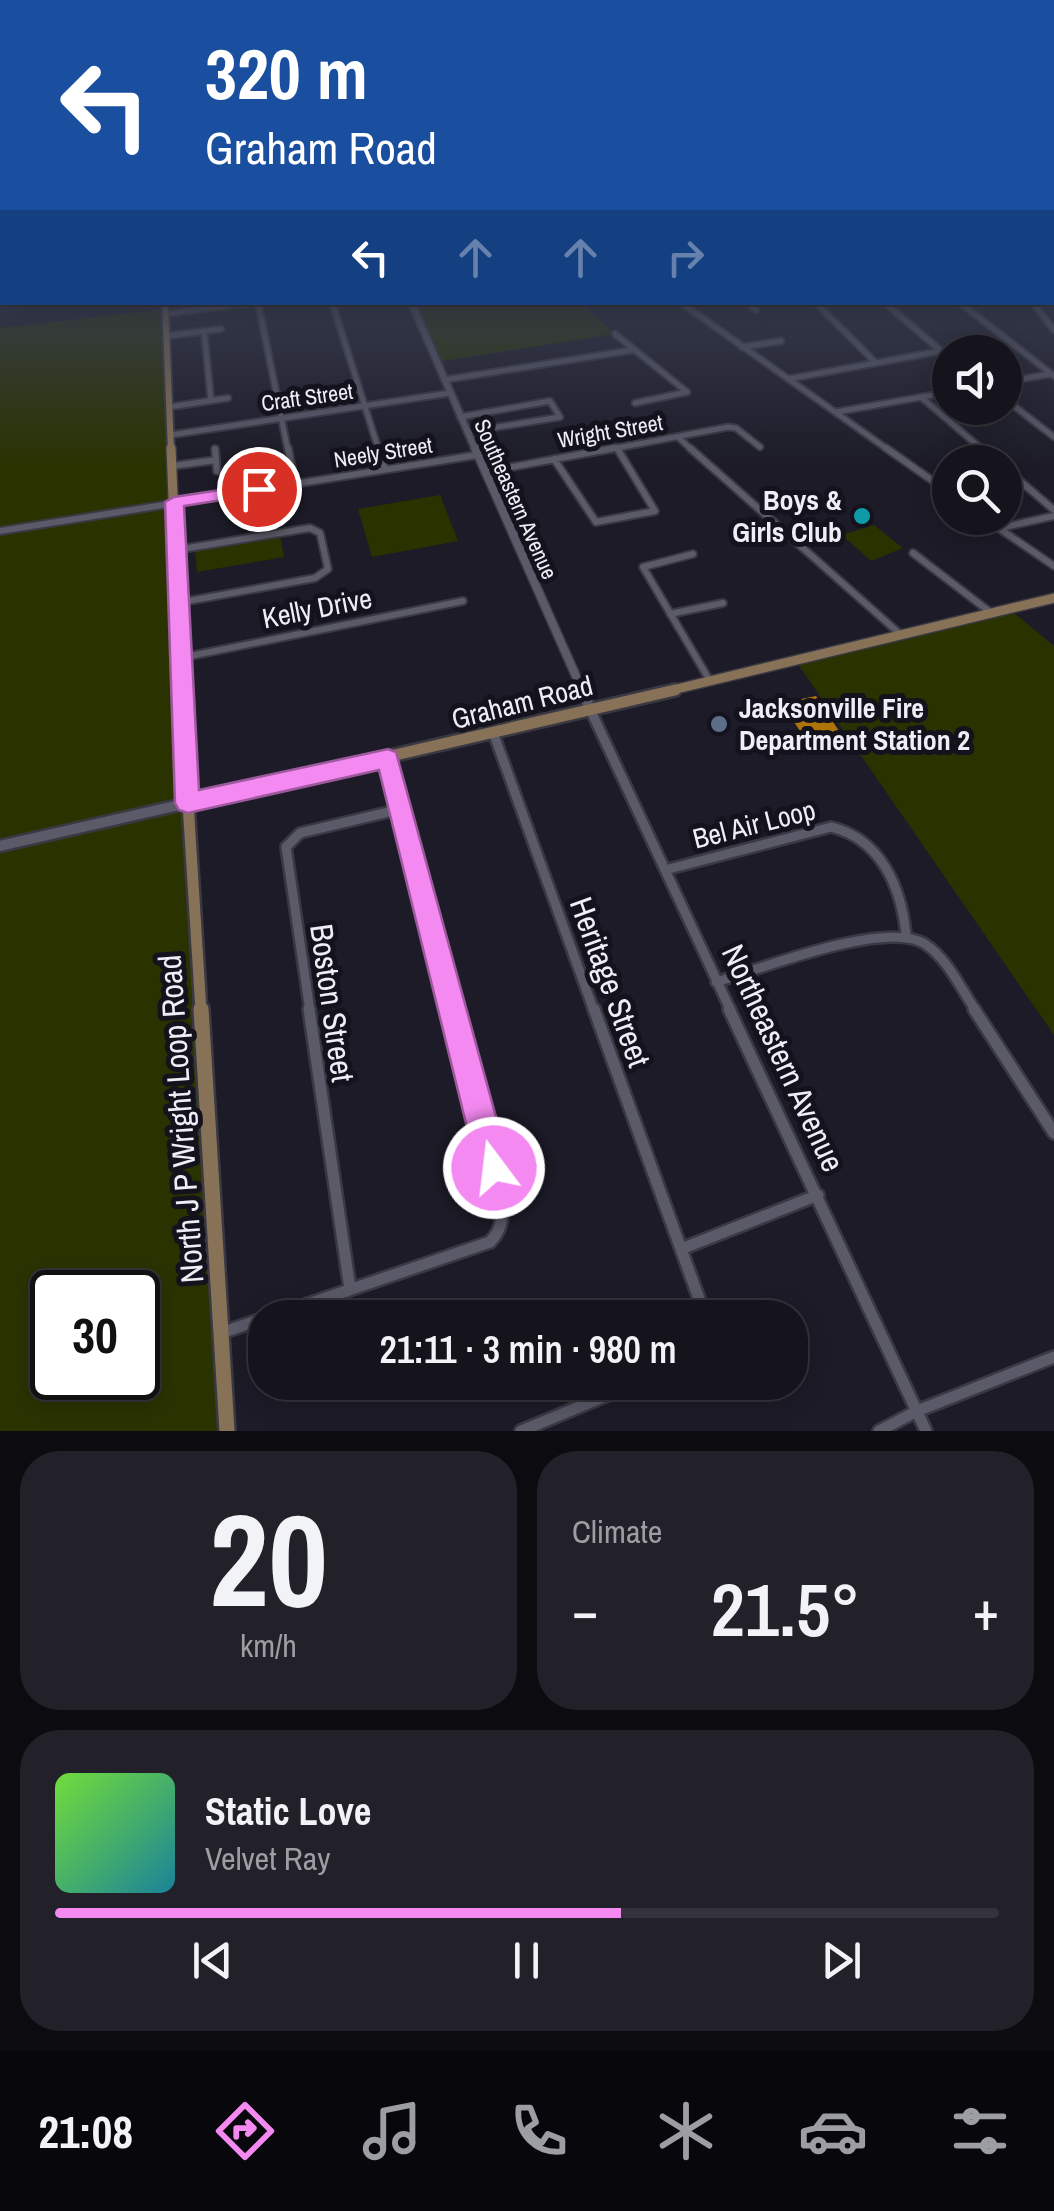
<!DOCTYPE html>
<meta charset="utf-8">
<style>
:root{--surface:#15141d;--page:#22212a;--text:#f1f3f6;--muted:#9d9ea4;--line:#34333b;--accent:#f389f1}
body{margin:0;font-family:"Archivo Narrow",sans-serif;background:var(--page);color:var(--text);height:100vh;display:flex;flex-direction:column;font-size:38px;white-space:nowrap}
*{box-sizing:border-box;margin:0}
p{font-size:32px;color:var(--muted)}
.icon{flex:none;width:55px;height:55px;fill:none;stroke:currentColor;stroke-width:2;stroke-linecap:round;stroke-linejoin:round}
.map{position:relative;height:1431px;overflow:hidden}
.sheet{display:flex;flex-direction:column;gap:20px;padding:20px;background:#0c0b10;flex:1}
.sheet>*{flex:none}
.guide{position:absolute;left:0px;top:0px;width:1055px;height:305px;box-shadow:0 5px 25px #0003,0 0 0 2px var(--line);background:#1a4fa0;color:#fff;overflow:hidden}
.buttons{position:absolute;left:932px;top:335px;display:grid;gap:20px}
.buttons a{display:grid;place-items:center;width:90px;height:90px;border-radius:50%;background:var(--surface);box-shadow:0 5px 25px #0003,0 0 0 2px var(--line);font-size:50px}
.speed{position:absolute;left:30px;top:1270px;display:flex;gap:20px;font-size:50px;font-weight:700;text-align:center}
.speed>*{display:grid;place-content:center;width:130px;height:130px;border-radius:50%;background:var(--surface);box-shadow:0 5px 25px #0003,0 0 0 2px var(--line);line-height:1}
.speed .limit{border:5px solid #111;border-radius:15px;background:#fff;color:#111}
.pin{position:absolute;display:grid;place-items:center;width:85px;height:85px;color:#fff;margin:-42px;border:5px solid #fff;border-radius:50%;box-shadow:0 2px 10px #0007}
.me{position:absolute;width:110px;margin:-55px;rotate:345deg;stroke-linejoin:round;filter:drop-shadow(0 0 8px #0008)}
.turn{display:flex;align-items:center;gap:35px;height:210px;padding:0 40px;font-size:45px}
.turn .icon{width:130px;height:130px;stroke-width:2.5}
.turn b{display:block;font-size:70px;line-height:85px}
.lanes{display:flex;align-items:center;height:95px;padding:0 40px;background:#0003;justify-content:center;gap:50px;direction:ltr}
.lanes .off{opacity:.35}
.big{font-size:75px;font-weight:600;line-height:1.1}
.sheet .tile{flex:1;display:flex;flex-direction:column;justify-content:center;gap:15px;min-width:0;padding:0 35px;border-radius:40px;background:var(--page)}
.sheet .dial{align-items:center;gap:0}
.dial b{font-size:130px;line-height:1}
.song{display:flex;align-items:center;gap:30px}
.cover{width:120px;height:120px;border-radius:15px;background:linear-gradient(135deg,hsl(100 70% 55%),hsl(190 70% 35%))}
.played{height:10px;border-radius:5px;background:linear-gradient(90deg,var(--accent) 60%,var(--line) 60%)}
.keys{display:flex;justify-content:space-around;direction:ltr}
.heat{display:flex;justify-content:space-between;align-items:center;font-size:55px;direction:ltr}
.sheet .tiles{flex:1;display:grid;gap:20px;grid-template-columns:1fr 1fr}
.tile:last-child{grid-column:span 2}
.trip{position:absolute;left:248px;top:1300px;width:560px;height:100px;border-radius:40px;background:var(--surface);box-shadow:0 5px 25px #0003,0 0 0 2px var(--line);font-weight:600;line-height:100px;text-align:center}
.tabs{display:flex;height:160px;justify-content:space-around;align-items:center;background:#08080c;color:var(--muted)}
.tabs .icon{width:70px;height:70px}
.tabs .selected{color:var(--accent)}
.tabs b{font-size:45px;color:var(--text)}
.map>svg:first-child{display:block}
.green{fill:#2a3300;fill-rule:evenodd}
.building{fill:#ad7507}
.lines{fill:none;stroke-linecap:round;stroke-linejoin:round}
.minor-far3-casing{stroke:#3a3943;stroke-width:9}
.minor-far2-casing{stroke:#3a3943;stroke-width:10}
.minor-far1-casing{stroke:#3a3943;stroke-width:14}
.minor-casing{stroke:#3a3943;stroke-width:16}
.tertiary-far2-casing{stroke:#3a3943;stroke-width:10}
.tertiary-far1-casing{stroke:#3a3943;stroke-width:11}
.tertiary-casing{stroke:#3a3943;stroke-width:15}
.secondary-far3-casing{stroke:#3a3943;stroke-width:10}
.secondary-far2-casing{stroke:#3a3943;stroke-width:12}
.secondary-far1-casing{stroke:#3a3943;stroke-width:16}
.secondary-casing{stroke:#3a3943;stroke-width:20}
.minor-far3{stroke:#5a5a68;stroke-width:5}
.minor-far2{stroke:#5a5a68;stroke-width:6}
.minor-far1{stroke:#5a5a68;stroke-width:9}
.minor{stroke:#5a5a68;stroke-width:11}
.tertiary-far2{stroke:#5a5a68;stroke-width:6}
.tertiary-far1{stroke:#5a5a68;stroke-width:8}
.tertiary{stroke:#5a5a68;stroke-width:10}
.secondary-far3{stroke:#887257;stroke-width:6}
.secondary-far2{stroke:#887257;stroke-width:9}
.secondary-far1{stroke:#887257;stroke-width:11}
.secondary{stroke:#887257;stroke-width:15}
.route{fill:#f389f1;stroke:#9e599d;stroke-width:2.5}
.culture-dot{fill:#0f9aa8;stroke:#13121d;stroke-width:4}
.service-dot{fill:#5c6f8a;stroke:#13121d;stroke-width:4}
.labels{text-anchor:middle;stroke-width:10;stroke-linejoin:round;paint-order:stroke}
.far-street-label{font-size:22px;fill:#eeeef7;stroke:#13121d}
.poi-label{font-size:28px;font-weight:bold;fill:#eeeef7;stroke:#13121d;text-anchor:end}
.street-label{font-size:28px;fill:#eeeef7;stroke:#13121d}
.near-street-label{font-size:32px;fill:#eeeef7;stroke:#13121d}
</style>
<div class="map">
<svg width="1054" height="1431" viewBox="0 0 1054 1431">
<rect width="100%" height="100%" fill="#1c1b27"/>
<path class="green" d="M411,303h170l34,31 -179,28z
M165,309l62,1122h-227v-1103zM52,1292h86v86h-86z
M440,495l18,46 -86,16 -14,-48z
M874,525l29,23 -32,13 -29,-26z
M280,535l4,22 -87,15 -2,-22z
M1008,608l46,38v389l-259,-375z"/>
<path class="building" d="M816,696l25,38 -34,8 -25,-39z"/>
<g class="lines">
<defs>
<path id="minor-far3" d="M258,302l30,149
M332,302l47,149
M680,302l210,149
M746,302l10,8
M815,302l61,61
M959,302l95,74
M1032,302l22,28
M165,314l90,-12
M204,331l7,69
M615,334l72,58 -52,11
M166,336l55,-7
M742,347l39,-6
M788,379l153,-28 -57,-49
M444,380l189,-30
M1005,382l45,-8
M921,397l63,54
M1005,399l49,38
M169,407l59,-9
M836,412l114,-20
M460,417l90,-16 10,16 -93,15
M170,435l280,-42
M678,437l15,14
M601,451l127,-24 8,1 24,19"/>
<path id="minor-far2" d="M288,448l7,35
M378,448l7,21
M690,448l210,186
M886,448l64,45
M981,448l17,14
M215,449l2,22
M554,459l42,63 59,-11 -38,-63
M172,466l44,-6
M1005,468l49,42
M485,472l129,-24
M984,518l70,48
M1000,528l54,-12
M0,531l477,-76
M176,550l134,-22 10,5 8,36 -13,9 -138,25
M913,553l77,59
M693,554l-50,13 67,114
M670,614l53,-11
M180,658l283,-57"/>
<path id="minor-far1" d="M590,709l141,302
M493,732l101,279
M388,759l65,252
M665,870l166,-43c50,12 70,60 75,107
M716,982c45,-13 170,-63 209,-38 23,15 36,45 51,67
M310,1011l-24,-164 14,-14 101,-24"/>
<path id="minor" d="M309,1009l41,280
M594,1009l112,309
M729,1009l197,422
M974,1009l80,124
M681,1249l137,-54
M267,1318l223,-76c15,-15 13,-31 9,-51l-47,-182
M221,1333l44,-15
M521,1431l118,-49
M879,1431l38,-20 137,-54"/>
<path id="tertiary-far2" d="M411,302l65,149"/>
<path id="tertiary-far1" d="M475,448l108,244"/>
<path id="tertiary" d="M582,690l8,19
M0,846l188,-43"/>
<path id="secondary-far3" d="M165,302l6,149"/>
<path id="secondary-far2" d="M171,448l10,244
M664,692l390,-94"/>
<path id="secondary-far1" d="M181,690l20,321
M188,803l487,-113"/>
<path id="secondary" d="M201,1009l26,422"/>
</defs>
<use href="#minor-far3" class="minor-far3-casing"/>
<use href="#minor-far2" class="minor-far2-casing"/>
<use href="#minor-far1" class="minor-far1-casing"/>
<use href="#minor" class="minor-casing"/>
<use href="#tertiary-far2" class="tertiary-far2-casing"/>
<use href="#tertiary-far1" class="tertiary-far1-casing"/>
<use href="#tertiary" class="tertiary-casing"/>
<use href="#secondary-far3" class="secondary-far3-casing"/>
<use href="#secondary-far2" class="secondary-far2-casing"/>
<use href="#secondary-far1" class="secondary-far1-casing"/>
<use href="#secondary" class="secondary-casing"/>
<use href="#minor-far3" class="minor-far3"/>
<use href="#minor-far2" class="minor-far2"/>
<use href="#minor-far1" class="minor-far1"/>
<use href="#minor" class="minor"/>
<use href="#tertiary-far2" class="tertiary-far2"/>
<use href="#tertiary-far1" class="tertiary-far1"/>
<use href="#tertiary" class="tertiary"/>
<use href="#secondary-far3" class="secondary-far3"/>
<use href="#secondary-far2" class="secondary-far2"/>
<use href="#secondary-far1" class="secondary-far1"/>
<use href="#secondary" class="secondary"/>
</g>
<linearGradient id="sky" x2="0" y2="1"><stop stop-color="#0f0f15"/><stop offset="0.57" stop-color="#3a3f52"/><stop offset="1" stop-color="#3a3f52" stop-opacity="0"/></linearGradient>
<rect width="1054" height="467" fill="url(#sky)"/>
<path class="route" d="M259,484l9,5 -3,4 -81,13 15,284 189,-41 8,3 114,416 -5,11 -11,5 -12,-5 -5,-11 -98,-398 -191,43 -9,-3 -4,-7 -10,-301 9,-5z"/>
<circle class="culture-dot" cx="862" cy="516" r="10"/>
<circle class="service-dot" cx="719" cy="724" r="10"/>
<g class="labels">
<g class="far-street-label">
<text transform="translate(307 397) rotate(-8)" y="8">Craft Street</text>
<text transform="translate(610 431) rotate(-10)" y="8">Wright Street</text>
<text transform="translate(383 452) rotate(-9)" y="8">Neely Street</text>
<text transform="translate(516 499) rotate(66)" y="8">Southeastern Avenue</text>
</g>
<g class="poi-label">
<text x="842" y="510">Boys &amp;<tspan x="842" dy="32">Girls Club</tspan></text>
<text x="739" y="718" text-anchor="start">Jacksonville Fire<tspan x="739" dy="32">Department Station 2</tspan></text>
</g>
<g class="street-label">
<text transform="translate(317 608) rotate(-11)" y="10">Kelly Drive</text>
<text transform="translate(522 702) rotate(-14)" y="10">Graham Road</text>
<text transform="translate(754 824) rotate(-14)" y="10">Bel Air Loop</text>
</g>
<g class="near-street-label">
<text transform="translate(610 982) rotate(70)" y="11">Heritage Street</text>
<text transform="translate(332 1003) rotate(82)" y="11">Boston Street</text>
<text transform="translate(783 1058) rotate(65)" y="11">Northeastern Avenue</text>
<text transform="translate(181 1119) rotate(-94)" y="11">North J P Wright Loop Road</text>
</g>
</g>
</svg>
<div class="buttons">
<a><svg class="icon" aria-label="sound" viewBox="0 0 24 24"><path d="M4 9h4l5-4v14l-5-4H4zM17 9q2 3 0 6"/></svg></a>
<a><svg class="icon" aria-label="search" viewBox="0 0 24 24"><circle cx="10" cy="10" r="6"/><path d="M15 15l6 6"/></svg></a>
</div>
<div class="speed"><div class="limit">30</div></div>
<div class="pin" style="left:259px;top:489px;background:#d93025"><svg class="icon" aria-label="arrive" viewBox="0 0 24 24"><path d="M6 21V4h12l-3 4 3 4H6"/></svg></div>
<svg class="me" style="left:494px;top:1168px" viewBox="-20 -20 40 40"><circle r="17" fill="#f389f1" stroke="#fff" stroke-width="3"/><path d="M0-11L8 9 0 5-8 9z" fill="#fff"/></svg>
<div class="trip">21:11 · 3 min · 980 m</div>
<div class="guide">
<div class="turn"><svg class="icon" aria-label="left" viewBox="0 0 24 24"><path d="M17 20v-9H6M10 6l-5 5 5 5"/></svg><div><b>320 m</b>Graham Road</div></div>
<div class="lanes"><svg class="icon" aria-label="left" viewBox="0 0 24 24"><path d="M17 20v-9H6M10 6l-5 5 5 5"/></svg><svg class="icon off" aria-label="ahead" viewBox="0 0 24 24"><path d="M12 20V5M6 11l6-6 6 6"/></svg><svg class="icon off" aria-label="ahead" viewBox="0 0 24 24"><path d="M12 20V5M6 11l6-6 6 6"/></svg><svg class="icon off" aria-label="right" viewBox="0 0 24 24"><path d="M7 20v-9h11M14 6l5 5-5 5"/></svg></div>
</div>
</div>
<section class="sheet">
<div class="tiles">
<div class="tile dial"><b>20</b><p>km/h</p></div>
<div class="tile"><p>Climate</p>
<div class="heat"><a>−</a><b class="big">21.5°</b><a>+</a></div>
</div>
<div class="tile">
<div class="song"><i class="cover"></i><div><b>Static Love</b><p>Velvet Ray</p></div></div>
<div class="played"></div>
<div class="keys"><svg class="icon" aria-label="previous" viewBox="0 0 24 24"><path d="M18 5L8 12l10 7zM5 5v14"/></svg><svg class="icon" aria-label="pause" viewBox="0 0 24 24"><path d="M8 5v14M16 5v14"/></svg><svg class="icon" aria-label="next" viewBox="0 0 24 24"><path d="M6 5l10 7-10 7zM19 5v14"/></svg></div>
</div>
</div>
</section>
<nav class="tabs">
<b>21:08</b>
<svg class="icon selected" aria-label="directions" viewBox="0 0 24 24"><path d="M12 3l9 9-9 9-9-9zM9 14v-3h6M13 9l2 2-2 2"/></svg>
<svg class="icon" aria-label="music" viewBox="0 0 24 24"><path d="M9 18V5l10-2v13"/><circle cx="6" cy="18" r="3"/><circle cx="16" cy="16" r="3"/></svg>
<svg class="icon" aria-label="phone" viewBox="0 0 24 24"><path d="M5 4h4l2 5-3 2q2 4 5 5l2-3 5 2v4C11 20 4 13 5 4z"/></svg>
<svg class="icon" aria-label="climate" viewBox="0 0 24 24"><path d="M12 3v18M4 7l16 10M4 17L20 7"/></svg>
<svg class="icon" aria-label="car" viewBox="0 0 24 24"><path d="M5 17H2v-5l4-1 3-4h7l3 4 3 1v5h-3M9 17h6M6 11h13"/><circle cx="7" cy="17" r="2"/><circle cx="17" cy="17" r="2"/></svg>
<svg class="icon" aria-label="filters" viewBox="0 0 24 24"><path d="M4 7h16M4 17h16"/><circle cx="9" cy="7" r="2"/><circle cx="15" cy="17" r="2"/></svg>
</nav>
